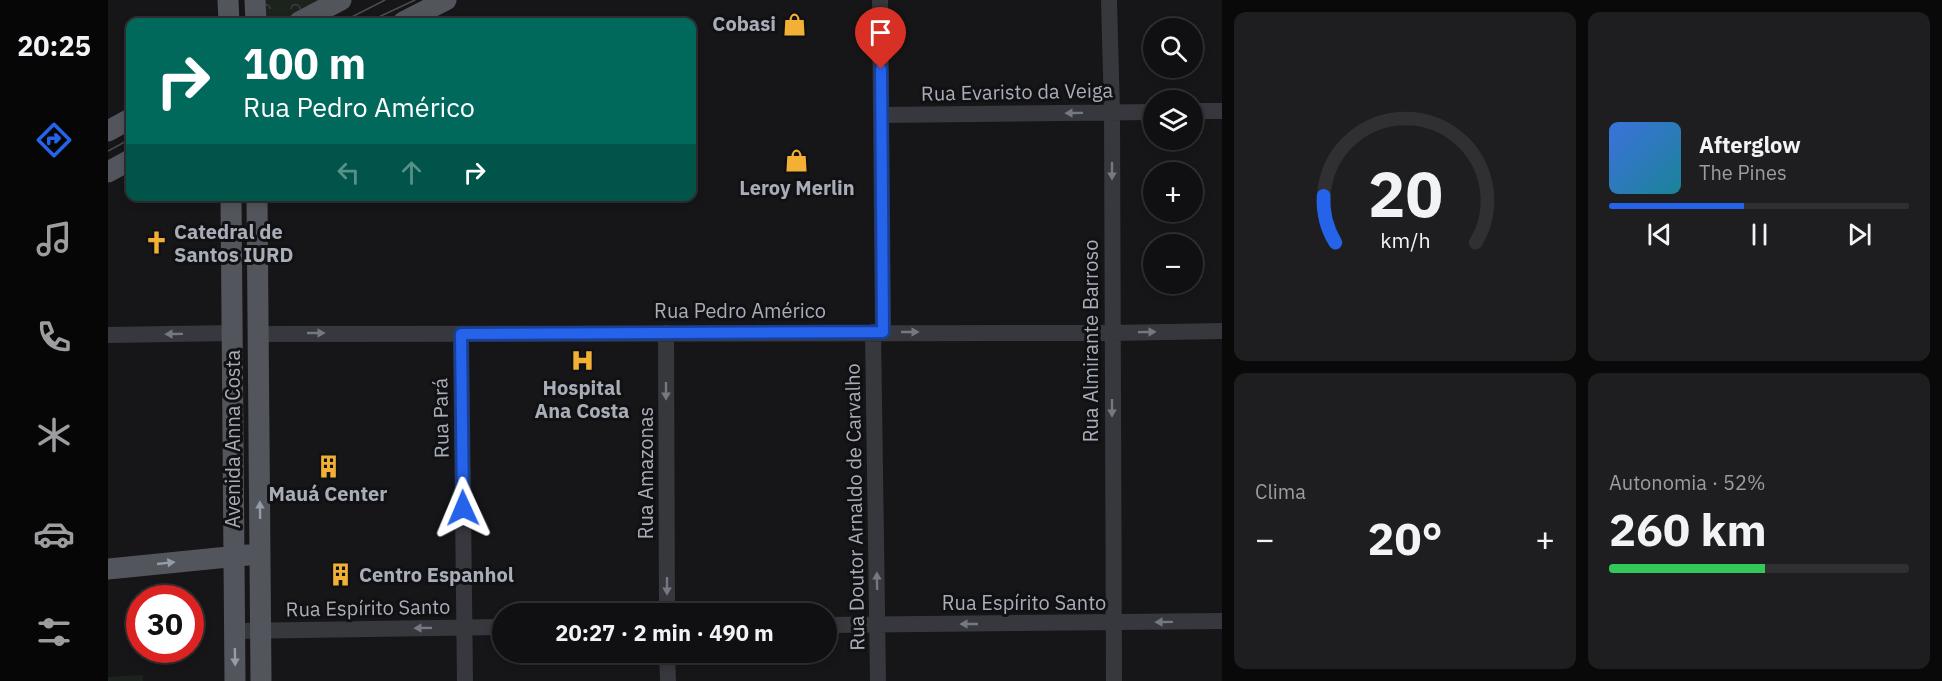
<!DOCTYPE html>
<html lang="pt">
<meta charset="utf-8">
<style>
:root{--surface:#101012;--page:#1e1e20;--text:#f1f3f6;--muted:#9c9d9f;--line:#303032;--accent:#2563eb}
body{margin:0;font-family:"IBM Plex Sans",sans-serif;background:var(--page);color:var(--text);height:100vh;display:flex;flex-direction:column;font-size:22px;white-space:nowrap}
*{box-sizing:border-box;margin:0}
p{font-size:20px;color:var(--muted)}
.icon{flex:none;width:33px;height:33px;fill:none;stroke:currentColor;stroke-width:2;stroke-linecap:round;stroke-linejoin:round}
.map{position:relative;flex:1;overflow:hidden}
.drawer{display:flex;flex-direction:column;gap:12px;padding:12px;background:#09090a;width:720px}
.drawer>*{flex:none}
.guide{position:absolute;left:18px;top:18px;width:570px;height:183px;border-radius:12px;box-shadow:0 3px 9px #0003,0 0 0 2px var(--line);background:#00695c;color:#fff;overflow:hidden}
.fabs{position:absolute;left:1035px;top:18px;display:grid;gap:12px}
.fabs a{display:grid;place-items:center;width:60px;height:60px;border-radius:50%;background:var(--surface);box-shadow:0 3px 9px #0003,0 0 0 2px var(--line);font-size:30px}
.speed{position:absolute;left:18px;top:585px;display:flex;gap:12px;font-size:30px;font-weight:700;text-align:center}
.speed>*{display:grid;place-content:center;width:78px;height:78px;border-radius:50%;background:var(--surface);box-shadow:0 3px 9px #0003,0 0 0 2px var(--line);line-height:1}
.speed .limit{border:9px solid #d22;background:#fff;color:#111}
.pin{position:absolute;display:grid;place-items:center;width:51px;height:51px;color:#fff;margin:-62px -26px;border-radius:50% 50% 50% 0;rotate:-45deg;box-shadow:0 0 6px #0007}
.pin .icon{rotate:45deg}
.me{position:absolute;width:66px;margin:-33px;rotate:359deg;stroke-linejoin:round;filter:drop-shadow(0 0 4px #0008)}
.turn{display:flex;align-items:center;gap:21px;height:126px;padding:0 18px;font-size:27px}
.turn .icon{width:78px;height:78px;stroke-width:2.5}
.turn b{display:block;font-size:42px;line-height:51px}
.lanes{display:flex;align-items:center;height:57px;padding:0 18px;background:#0003;justify-content:center;gap:30px;direction:ltr}
.lanes .off{opacity:.35}
.big{font-size:45px;font-weight:800;line-height:1.1}
.drawer .widget{flex:1;display:flex;flex-direction:column;justify-content:center;gap:9px;min-width:0;padding:0 21px;border-radius:12px;background:var(--page)}
.drawer .dial{align-items:center;gap:0}
.dial svg{height:156px;overflow:visible;fill:none;stroke:var(--line);stroke-width:7;stroke-linecap:round;text-anchor:middle}
.dial text{fill:var(--text);stroke:none}
.song{display:flex;align-items:center;gap:18px}
.cover{width:72px;height:72px;border-radius:9px;background:linear-gradient(135deg,hsl(220 70% 55%),hsl(190 70% 35%))}
.played{height:6px;border-radius:3px;background:linear-gradient(90deg,var(--accent) 45%,var(--line) 45%)}
.keys{display:flex;justify-content:space-around;direction:ltr}
.heat{display:flex;justify-content:space-between;align-items:center;font-size:33px;direction:ltr}
.charge{height:9px;border-radius:4px;background:linear-gradient(90deg,#34c759 52%,var(--line) 0)}
.drawer .tiles{flex:1;display:grid;gap:12px;grid-template-columns:repeat(2,1fr)}
.trip{position:absolute;left:384px;top:603px;width:345px;height:60px;border-radius:30px;background:var(--surface);box-shadow:0 3px 9px #0003,0 0 0 2px var(--line);font-weight:800;line-height:60px;text-align:center}
main{display:flex;flex:1;min-height:0}
.dock{display:flex;flex-direction:column;width:108px;justify-content:space-around;align-items:center;background:#060607;color:var(--muted)}
.dock .icon{width:42px;height:42px}
.dock .current{color:var(--accent)}
.dock b{font-size:27px;color:var(--text)}
.map>svg:first-child{display:block}
.forest{fill:url(#forest-crowns)}
.pitch{fill:#1c231d}
.lines{fill:none;stroke-linecap:round;stroke-linejoin:round}
.minor{stroke:#37383d;stroke-width:16}
.major{stroke:#53555c;stroke-width:21}
.tram{stroke:#4a4c52;stroke-width:1.5}
.oneway{fill:#757881}
.oneway2{fill:#979ba6}
.route-casing{stroke:#184099;stroke-width:15}
.route{stroke:#2563eb;stroke-width:10}
.labels{text-anchor:middle;stroke-width:6;stroke-linejoin:round;paint-order:stroke}
.poi-label{font-size:20px;font-weight:bold;fill:#a8adb8;stroke:#111113}
.street-label{font-size:20px;fill:#a8adb8;stroke:#111113}
</style>
<main>
<nav class="dock">
<b>20:25</b>
<svg class="icon current" aria-label="directions" viewBox="0 0 24 24"><path d="M12 3l9 9-9 9-9-9zM9 14v-3h6M13 9l2 2-2 2"/></svg>
<svg class="icon" aria-label="music" viewBox="0 0 24 24"><path d="M9 18V5l10-2v13"/><circle cx="6" cy="18" r="3"/><circle cx="16" cy="16" r="3"/></svg>
<svg class="icon" aria-label="phone" viewBox="0 0 24 24"><path d="M5 4h4l2 5-3 2q2 4 5 5l2-3 5 2v4C11 20 4 13 5 4z"/></svg>
<svg class="icon" aria-label="climate" viewBox="0 0 24 24"><path d="M12 3v18M4 7l16 10M4 17L20 7"/></svg>
<svg class="icon" aria-label="car" viewBox="0 0 24 24"><path d="M5 17H2v-5l4-1 3-4h7l3 4 3 1v5h-3M9 17h6M6 11h13"/><circle cx="7" cy="17" r="2"/><circle cx="17" cy="17" r="2"/></svg>
<svg class="icon" aria-label="filters" viewBox="0 0 24 24"><path d="M4 7h16M4 17h16"/><circle cx="9" cy="7" r="2"/><circle cx="15" cy="17" r="2"/></svg>
</nav>
<div class="map">
<svg width="1114" height="681" viewBox="0 0 1114 681">
<defs>
<pattern id="forest-crowns" width="20" height="18" patternUnits="userSpaceOnUse" patternTransform="scale(1.5)"><rect width="20" height="18" fill="#1c231d"/><path d="M2 6a3 3 0 1 1 6 0M12 15a3 3 0 1 1 6 0" fill="none" stroke="#3a403c"/></pattern>
</defs>
<rect width="100%" height="100%" fill="#161618"/>
<path class="forest" d="M156,0h60l-42,22h-18z"/>
<path class="pitch" d="M35,675v6h-35v-4z"/>
<g class="lines">
<path class="minor" d="M772,0l3,332
M1001,0l3,112 2,569
M1084,111h30
M774,115l272,-3
M765,332l5,349
M558,333l1,281
M150,334l854,-1 110,-2
M353,334l4,347
M0,335l125,-2
M718,625l396,-4
M127,631l267,-4
M559,652l1,29"/>
<path class="major" d="M120,0l1,22
M147,0l1,22
M191,22l42,-22
M295,22l43,-22
M0,131l22,-12
M0,172l22,-12
M123,196l4,485
M149,196l4,485
M0,569l140,-14"/>
<path class="tram" d="M234,22l43,-22
M260,22l47,-22
M0,151l22,-12"/>
</g>
<defs><path id="oneway-solid" d="M-6-.8H1V-3.2L6.5 0L1 3.2V.8H-6Z" transform="scale(1.5)"/></defs>
<g class="oneway">
<use href="#oneway-solid" transform="translate(966 113) rotate(179)"/>
<use href="#oneway-solid" transform="translate(1004 171) rotate(90)"/>
<use href="#oneway-solid" transform="translate(802 332)"/>
<use href="#oneway-solid" transform="translate(1039 332) rotate(-1)"/>
<use href="#oneway-solid" transform="translate(208 333)"/>
<use href="#oneway-solid" transform="translate(66 334) rotate(179)"/>
<use href="#oneway-solid" transform="translate(558 391) rotate(90)"/>
<use href="#oneway-solid" transform="translate(1004 408) rotate(90)"/>
<use href="#oneway-solid" transform="translate(769 581) rotate(-91)"/>
<use href="#oneway-solid" transform="translate(559 586) rotate(90)"/>
<use href="#oneway-solid" transform="translate(1056 622) rotate(179)"/>
<use href="#oneway-solid" transform="translate(861 624) rotate(180)"/>
<use href="#oneway-solid" transform="translate(315 628) rotate(179)"/>
</g>
<g class="oneway2">
<use href="#oneway-solid" transform="translate(152 510) rotate(-91)"/>
<use href="#oneway-solid" transform="translate(58 563) rotate(-6)"/>
<use href="#oneway-solid" transform="translate(127 657) rotate(89)"/>
</g>
<g class="lines">
<defs>
<path id="route" d="M355,508l-2,-174 422,-2 -2,-263"/>
</defs>
<use href="#route" class="route-casing"/>
<use href="#route" class="route"/>
</g>
<defs>
<symbol id="shop-bare" viewBox="-9 -9 18 18"><path d="M-5-2.5h2.3a2.7 3.5 0 0 1 5.4 0H5L5.5 6h-11ZM-1.5-2.5h3a1.5 2.3 0 0 0-3 0Z" fill="#f2b134" stroke="#111113" stroke-width="2.5" paint-order="stroke"/></symbol>
<symbol id="church-bare" viewBox="-9 -9 18 18"><path d="M-1.2-6h2.4v3.5h3.3v2.4h-3.3V6h-2.4V-.1h-3.3v-2.4h3.3Z" fill="#f2b134" stroke="#111113" stroke-width="2.5" paint-order="stroke"/></symbol>
<symbol id="hospital-bare" viewBox="-9 -9 18 18"><path d="M-5-5h3v3.5h4V-5h3V5h-3V1.5h-4V5h-3Z" fill="#f2b134" stroke="#111113" stroke-width="2.5" paint-order="stroke"/></symbol>
<symbol id="building-bare" viewBox="-9 -9 18 18"><path d="M-4-6H4V6H1V3H-1V6H-4ZM-2.5-4.3h1.7v1.8h-1.7ZM.8-4.3h1.7v1.8H.8ZM-2.5-1h1.7V.8h-1.7ZM.8-1h1.7V.8H.8Z" fill="#f2b134" stroke="#111113" stroke-width="2.5" paint-order="stroke"/></symbol>
</defs>
<g fill-rule="evenodd">
<use href="#shop-bare" x="670" y="8" width="33" height="33"/>
<use href="#shop-bare" x="672" y="144" width="33" height="33"/>
<use href="#church-bare" x="32" y="226" width="33" height="33"/>
<use href="#hospital-bare" x="458" y="344" width="33" height="33"/>
<use href="#building-bare" x="204" y="450" width="33" height="33"/>
<use href="#building-bare" x="216" y="558" width="33" height="33"/>
</g>
<g class="labels">
<g class="poi-label">
<text x="668" y="31" text-anchor="end">Cobasi</text>
<text x="689" y="195">Leroy Merlin</text>
<text x="66" y="239" text-anchor="start">Catedral de<tspan x="66" dy="23">Santos IURD</tspan></text>
<text x="474" y="395">Hospital<tspan x="474" dy="23">Ana Costa</tspan></text>
<text x="220" y="501">Mauá Center</text>
<text x="251" y="582" text-anchor="start">Centro Espanhol</text>
</g>
<g class="street-label">
<text transform="translate(909 92) rotate(-1)" y="7">Rua Evaristo da Veiga</text>
<text x="632" y="318">Rua Pedro Américo</text>
<text transform="translate(983 341) rotate(-90)" y="7">Rua Almirante Barroso</text>
<text transform="translate(333 418) rotate(-91)" y="7">Rua Pará</text>
<text transform="translate(125 439) rotate(-90)" y="7">Avenida Anna Costa</text>
<text transform="translate(538 473) rotate(-90)" y="7">Rua Amazonas</text>
<text transform="translate(747 507) rotate(-91)" y="7">Rua Doutor Arnaldo de Carvalho</text>
<text x="916" y="610">Rua Espírito Santo</text>
<text transform="translate(260 608) rotate(-1)" y="7">Rua Espírito Santo</text>
</g>
</g>
</svg>
<div class="fabs">
<a><svg class="icon" aria-label="search" viewBox="0 0 24 24"><circle cx="10" cy="10" r="6"/><path d="M15 15l6 6"/></svg></a>
<a><svg class="icon" aria-label="layers" viewBox="0 0 24 24"><path d="M12 4l9 5-9 5-9-5zM3 14l9 5 9-5"/></svg></a>
<a>+</a>
<a>−</a>
</div>
<div class="speed"><div class="limit">30</div></div>
<div class="pin" style="left:773px;top:69px;background:#d93025"><svg class="icon" aria-label="arrive" viewBox="0 0 24 24"><path d="M6 21V4h12l-3 4 3 4H6"/></svg></div>
<svg class="me" style="left:355px;top:508px" viewBox="-20 -20 40 40"><path d="M0-17L14 15 0 8-14 15z" fill="#2563eb" stroke="#fff" stroke-width="4"/></svg>
<div class="trip">20:27 · 2 min · 490 m</div>
<div class="guide">
<div class="turn"><svg class="icon" aria-label="right" viewBox="0 0 24 24"><path d="M7 20v-9h11M14 6l5 5-5 5"/></svg><div><b>100 m</b>Rua Pedro Américo</div></div>
<div class="lanes"><svg class="icon off" aria-label="left" viewBox="0 0 24 24"><path d="M17 20v-9H6M10 6l-5 5 5 5"/></svg><svg class="icon off" aria-label="ahead" viewBox="0 0 24 24"><path d="M12 20V5M6 11l6-6 6 6"/></svg><svg class="icon" aria-label="right" viewBox="0 0 24 24"><path d="M7 20v-9h11M14 6l5 5-5 5"/></svg></div>
</div>
</div>
<section class="drawer">
<div class="tiles">
<div class="widget dial"><svg viewBox="0 0 100 80">
<path d="M14 69A42 42 0 1 1 86 69"/>
<path d="M14 69A42 42 0 0 1 8 45" stroke="#2563eb"/>
<text x="50" y="56" font-size="32" font-weight="700">20</text>
<text x="50" y="72" font-size="11">km/h</text>
</svg></div>
<div class="widget">
<div class="song"><i class="cover"></i><div><b>Afterglow</b><p>The Pines</p></div></div>
<div class="played"></div>
<div class="keys"><svg class="icon" aria-label="previous" viewBox="0 0 24 24"><path d="M18 5L8 12l10 7zM5 5v14"/></svg><svg class="icon" aria-label="pause" viewBox="0 0 24 24"><path d="M8 5v14M16 5v14"/></svg><svg class="icon" aria-label="next" viewBox="0 0 24 24"><path d="M6 5l10 7-10 7zM19 5v14"/></svg></div>
</div>
<div class="widget"><p>Clima</p>
<div class="heat"><a>−</a><b class="big">20°</b><a>+</a></div>
</div>
<div class="widget"><p>Autonomia · 52%</p><b class="big">260 km</b><div class="charge"></div></div>
</div>
</section>
</main>
